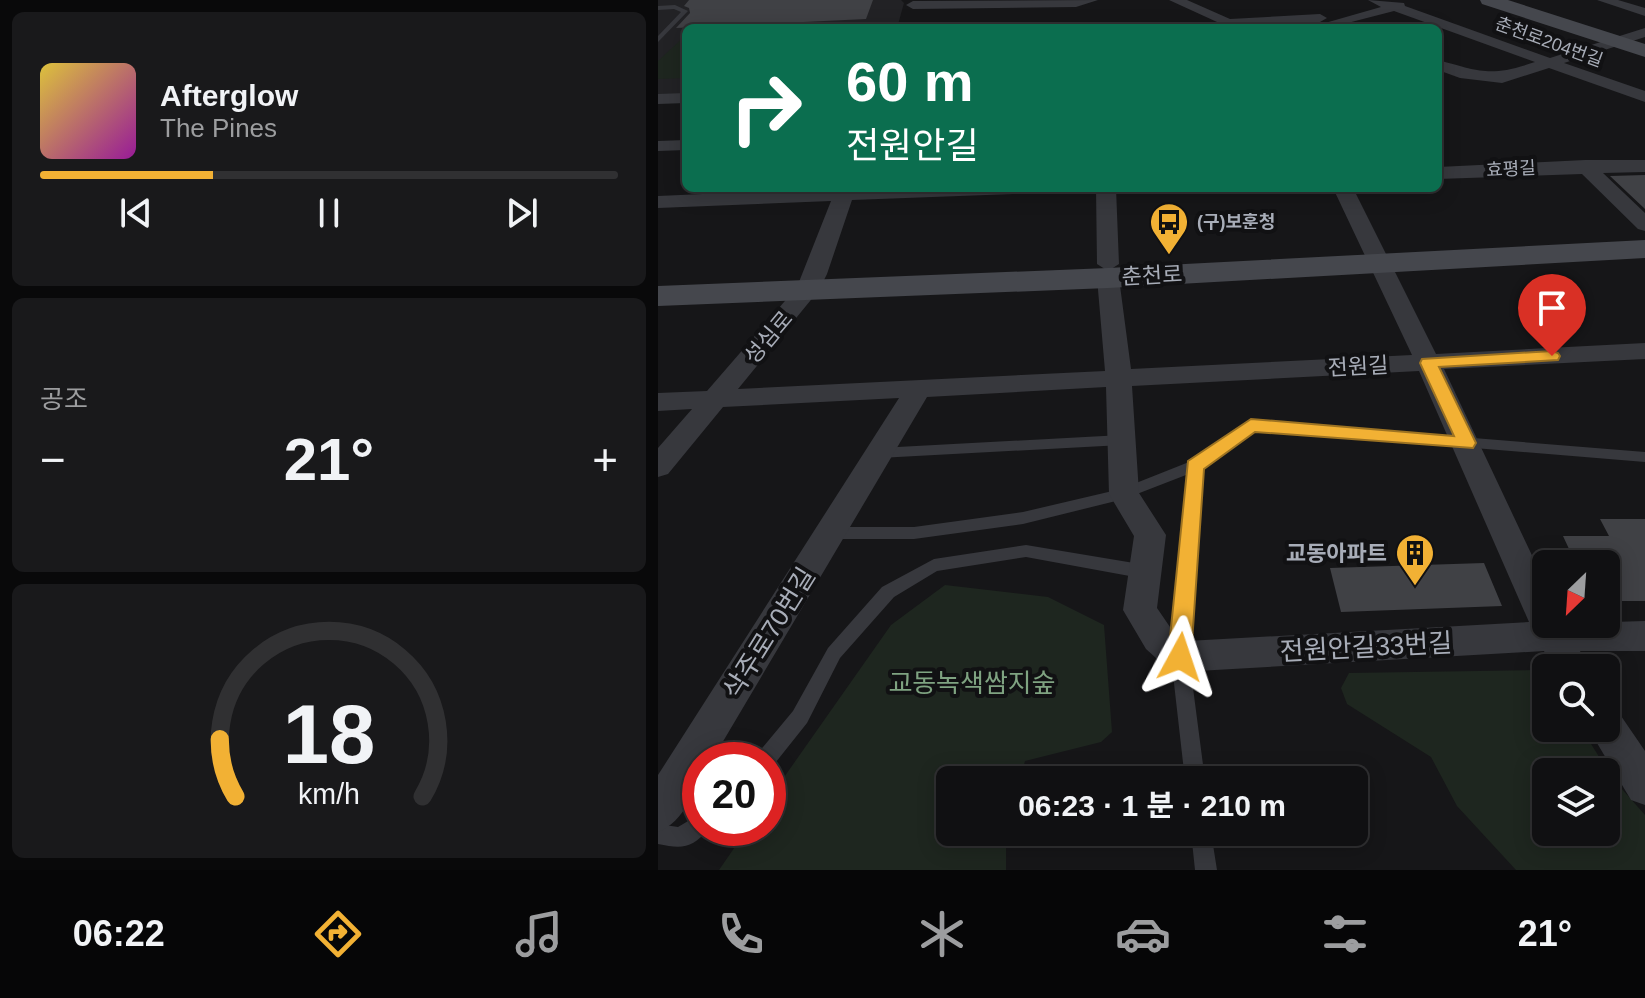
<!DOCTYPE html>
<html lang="ko">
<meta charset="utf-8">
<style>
:root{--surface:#101012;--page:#19191b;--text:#f1f3f6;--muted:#9c9d9f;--line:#303032;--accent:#f2b134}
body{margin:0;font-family:Arial,"Noto Sans KR",sans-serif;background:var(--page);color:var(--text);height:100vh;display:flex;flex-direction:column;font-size:30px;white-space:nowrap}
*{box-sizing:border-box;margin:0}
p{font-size:26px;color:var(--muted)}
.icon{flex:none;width:44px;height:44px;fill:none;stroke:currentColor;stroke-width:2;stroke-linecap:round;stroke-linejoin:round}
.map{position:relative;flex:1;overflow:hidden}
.panel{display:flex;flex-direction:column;gap:12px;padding:12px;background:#09090a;width:658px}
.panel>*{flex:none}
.banner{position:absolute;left:24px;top:24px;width:760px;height:168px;border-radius:12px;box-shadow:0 4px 20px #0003,0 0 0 2px var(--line);background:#0b6e4f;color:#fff;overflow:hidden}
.needle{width:52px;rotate:205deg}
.buttons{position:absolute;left:874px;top:550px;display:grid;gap:16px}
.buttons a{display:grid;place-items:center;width:88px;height:88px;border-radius:12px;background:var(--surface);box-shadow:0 4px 20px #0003,0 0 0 2px var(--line);font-size:40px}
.speed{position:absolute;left:24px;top:742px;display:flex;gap:16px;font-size:40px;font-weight:700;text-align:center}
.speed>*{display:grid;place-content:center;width:104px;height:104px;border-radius:50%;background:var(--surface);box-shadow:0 4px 20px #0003,0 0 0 2px var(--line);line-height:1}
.speed .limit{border:12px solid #d22;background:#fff;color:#111}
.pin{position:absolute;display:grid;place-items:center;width:68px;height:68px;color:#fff;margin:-82px -34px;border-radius:50% 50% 50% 0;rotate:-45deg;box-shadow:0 0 8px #0007}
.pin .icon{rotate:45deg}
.me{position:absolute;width:88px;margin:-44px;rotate:5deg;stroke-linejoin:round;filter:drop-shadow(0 0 6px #0008)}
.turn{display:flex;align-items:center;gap:28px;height:168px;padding:0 32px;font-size:36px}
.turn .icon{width:104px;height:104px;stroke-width:2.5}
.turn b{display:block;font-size:56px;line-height:68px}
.big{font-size:60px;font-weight:700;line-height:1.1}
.panel .widget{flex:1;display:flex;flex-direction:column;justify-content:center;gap:12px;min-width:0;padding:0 28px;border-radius:12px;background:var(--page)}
.panel .dial{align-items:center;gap:0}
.dial svg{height:208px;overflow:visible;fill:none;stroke:var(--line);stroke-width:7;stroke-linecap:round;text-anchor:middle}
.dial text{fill:var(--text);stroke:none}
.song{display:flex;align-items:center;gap:24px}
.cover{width:96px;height:96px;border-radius:12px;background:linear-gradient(135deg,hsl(50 70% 55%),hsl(300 70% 35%))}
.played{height:8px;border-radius:4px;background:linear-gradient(90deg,var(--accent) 30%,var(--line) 30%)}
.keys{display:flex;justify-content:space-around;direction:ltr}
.heat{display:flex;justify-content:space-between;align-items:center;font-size:44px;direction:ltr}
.trip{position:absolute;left:278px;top:766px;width:432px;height:80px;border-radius:12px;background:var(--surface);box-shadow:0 4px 20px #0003,0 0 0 2px var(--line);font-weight:700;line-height:80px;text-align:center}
.tab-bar{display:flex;height:128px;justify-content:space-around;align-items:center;background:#060607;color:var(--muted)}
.tab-bar .icon{width:56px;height:56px}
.tab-bar .selected{color:var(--accent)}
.tab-bar b{font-size:36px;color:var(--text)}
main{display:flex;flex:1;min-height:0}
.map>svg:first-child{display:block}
.built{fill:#222225}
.green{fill:#1e261f;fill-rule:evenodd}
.building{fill:#404145}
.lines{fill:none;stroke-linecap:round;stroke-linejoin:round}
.lane{fill:#37383d;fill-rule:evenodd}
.street{fill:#37383d;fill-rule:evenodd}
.secondary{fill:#45474d;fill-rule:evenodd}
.route{fill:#f2b134;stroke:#9d7322;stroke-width:2}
.labels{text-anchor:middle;stroke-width:8;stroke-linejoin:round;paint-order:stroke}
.far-street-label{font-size:18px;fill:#a8adb8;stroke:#111113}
.far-poi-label{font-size:18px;font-weight:bold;fill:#a8adb8;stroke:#111113;text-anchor:start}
.street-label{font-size:22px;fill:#a8adb8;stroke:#111113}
.poi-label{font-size:22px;font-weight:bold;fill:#a8adb8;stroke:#111113;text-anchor:end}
.near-street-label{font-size:26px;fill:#a8adb8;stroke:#111113}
.near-park-label{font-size:26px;fill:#7fa381;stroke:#111113}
</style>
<main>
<section class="panel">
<div class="widget">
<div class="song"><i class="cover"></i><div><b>Afterglow</b><p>The Pines</p></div></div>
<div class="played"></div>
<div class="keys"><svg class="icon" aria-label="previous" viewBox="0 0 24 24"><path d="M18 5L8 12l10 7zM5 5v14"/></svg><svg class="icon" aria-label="pause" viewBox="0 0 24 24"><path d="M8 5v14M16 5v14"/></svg><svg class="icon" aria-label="next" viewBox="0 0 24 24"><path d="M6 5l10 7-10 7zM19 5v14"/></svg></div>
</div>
<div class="widget"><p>공조</p>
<div class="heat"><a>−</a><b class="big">21°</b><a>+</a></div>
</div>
<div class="widget dial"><svg viewBox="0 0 100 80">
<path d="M14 69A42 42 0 1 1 86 69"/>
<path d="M14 69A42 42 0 0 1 8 47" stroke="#f2b134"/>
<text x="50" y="56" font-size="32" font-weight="700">18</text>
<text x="50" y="72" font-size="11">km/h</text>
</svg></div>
</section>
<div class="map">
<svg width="987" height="870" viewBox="0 0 987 870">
<rect width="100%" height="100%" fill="#161618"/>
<path class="built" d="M0,0h243l3,3 -7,25h-211v66l-28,1z"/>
<path class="green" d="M28,35v43l-28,1v-18z
M287,585l103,12 56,28 8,107 -11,10 -76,19 -5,19h-70v52h56v38h-287l29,-42h20v-28l123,-175z
M878,670l10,7v51h35l32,51 32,36v55h-129l-59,-64 -26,-49 -84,-53 -6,-16 8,-15zM888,772h60v60h-60z"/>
<path class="building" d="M31,0h184l-7,19 -190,9 14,-15 -1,-5 -5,-2z
M987,175v34l-35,-33z
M942,519h45v82h-39v-37h-30l-13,-28h46z
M826,563l18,43 -161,6 -11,-44z"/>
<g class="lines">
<path class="lane" d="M17,5l13,6 -30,31v-6l23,-24 -7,-3 -16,1v-4z
M593,420l394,32v10l-391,-32 -53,38 -12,189 16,123h-20l-14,-123 15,-182 -62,24 -101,25 -109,15h-83l-6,-2 -2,-4 2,-4 6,-2h83l109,-15 98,-23 68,-27z
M464,435l7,5 -7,5 -243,13 -7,-5 7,-5z
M368,545l120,20 6,2 2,5 -2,5 -6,2 -120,-22 -89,14 -43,26 -54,61 -33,65 -35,44 -4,1v-8h-13l3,-7 35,-42 35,-63 54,-61 52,-28z
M42,814v14h9c-17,21 -27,21 -51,16v-20l20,3z
M533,832h20l6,38h-22z"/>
<path class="street" d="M440,0l-22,7 -163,2 -7,-4 7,-4z
M511,0h18l43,19 90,-5 7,4 -7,4 -92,5z
M710,0l36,3 1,3 145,52 95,-30v9l-81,26 81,28v11l-96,-34 -47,15 -42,-5 -22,-8v-10c44,12 52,17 97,2l-141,-51 -62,16 -7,-4 56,-16z
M939,0h21l27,8v8z
M28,93v10l-28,1v-10z
M28,140v10l-28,1v-10z
M927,160h60v12l-42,1 42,40v18l-7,-2 -56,-55 -144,5v-12z
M178,188h187l-10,6 -161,6 -25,74 -8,16 -81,99 367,-18 -8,-93 3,-5h16l3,5 12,91 281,-14 -79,-167h20l83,166 209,-11v16l-201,10 102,216v39l99,-3v30h-65l9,17h-37l-8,-17 -364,21 -13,-4 -21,-19 -23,-39 11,-74 -25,-42 -3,-107 -179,10 -215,363h-12c0,27 -16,62 -42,72v-57l241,-377 -176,9 -55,67 -10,3v-29l34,-39 -34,2v-18l49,-2 90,-104 34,-86 -173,7v-12zM761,371l110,251 -342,19 -17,-14 -13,-19 9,-73 -27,-42 -7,-107z
M438,188h20l3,76 -11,7 -11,-7z
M948,707l13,6 26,38v54l-14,-5 -43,-72h18z"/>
<path class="secondary" d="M822,0h28l137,44v13l-163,-53z
M987,240v18l-537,30 -450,18v-20l450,-18z"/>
</g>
<path class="route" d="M894,351l6,2 2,3 -2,4 -119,7 37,76 -3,5 -218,-16 -51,37 -13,188 -3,7 -8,3 -9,-3 -3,-7 20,-196 63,-42 203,17 -34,-73 2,-4z"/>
<defs>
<symbol id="bus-pin" viewBox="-11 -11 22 30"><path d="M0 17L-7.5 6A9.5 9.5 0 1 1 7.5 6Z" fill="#f2b134" stroke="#111113"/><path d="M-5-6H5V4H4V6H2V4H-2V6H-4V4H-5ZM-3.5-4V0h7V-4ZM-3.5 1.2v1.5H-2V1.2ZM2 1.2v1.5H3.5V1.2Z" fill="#111"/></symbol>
<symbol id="building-pin" viewBox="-11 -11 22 30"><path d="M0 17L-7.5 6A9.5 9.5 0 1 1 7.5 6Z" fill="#f2b134" stroke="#111113"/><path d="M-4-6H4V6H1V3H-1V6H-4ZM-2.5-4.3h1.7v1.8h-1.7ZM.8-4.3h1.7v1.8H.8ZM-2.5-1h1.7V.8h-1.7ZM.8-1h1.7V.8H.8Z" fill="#111"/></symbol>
</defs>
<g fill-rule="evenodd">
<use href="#bus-pin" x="489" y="200" width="44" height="60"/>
<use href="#building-pin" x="735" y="531" width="44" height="60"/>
</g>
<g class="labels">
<g class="far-street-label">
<text transform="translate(891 42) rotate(20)" y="6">춘천로204번길</text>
<text transform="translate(853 169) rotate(-3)" y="6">효평길</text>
</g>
<g class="far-poi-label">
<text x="539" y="228">(구)보훈청</text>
</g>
<g class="street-label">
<text transform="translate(494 275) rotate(-3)" y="8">춘천로</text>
<text transform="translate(110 337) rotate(-50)" y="8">성심로</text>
<text transform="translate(700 366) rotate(-3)" y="8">전원길</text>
</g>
<g class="poi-label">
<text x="729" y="561">교동아파트</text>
</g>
<g class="near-street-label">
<text transform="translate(111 633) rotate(-58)" y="9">삭주로70번길</text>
<text transform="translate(708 647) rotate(-3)" y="9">전원안길33번길</text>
</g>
<g class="near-park-label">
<text x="314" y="692">교동녹색쌈지숲</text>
</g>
</g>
</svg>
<div class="buttons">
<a><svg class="needle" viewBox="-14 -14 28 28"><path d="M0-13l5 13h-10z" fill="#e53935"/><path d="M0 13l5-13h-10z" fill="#9c9d9f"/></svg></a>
<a><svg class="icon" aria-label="search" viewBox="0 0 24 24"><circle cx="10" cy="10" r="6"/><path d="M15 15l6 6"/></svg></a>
<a><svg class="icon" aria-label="layers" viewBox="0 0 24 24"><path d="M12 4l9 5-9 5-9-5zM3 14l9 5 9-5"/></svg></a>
</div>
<div class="speed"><div class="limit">20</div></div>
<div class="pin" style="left:894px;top:356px;background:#d93025"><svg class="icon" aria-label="arrive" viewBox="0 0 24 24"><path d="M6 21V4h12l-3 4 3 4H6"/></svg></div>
<svg class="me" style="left:522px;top:657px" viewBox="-20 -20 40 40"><path d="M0-17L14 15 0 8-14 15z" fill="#f2b134" stroke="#fff" stroke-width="4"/></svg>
<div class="trip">06:23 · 1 분 · 210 m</div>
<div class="banner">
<div class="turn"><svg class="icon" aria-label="right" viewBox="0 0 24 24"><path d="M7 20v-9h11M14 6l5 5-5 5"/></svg><div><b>60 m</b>전원안길</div></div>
</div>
</div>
</main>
<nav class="tab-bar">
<b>06:22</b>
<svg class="icon selected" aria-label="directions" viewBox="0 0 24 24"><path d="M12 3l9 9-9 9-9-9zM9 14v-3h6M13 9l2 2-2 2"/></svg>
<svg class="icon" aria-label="music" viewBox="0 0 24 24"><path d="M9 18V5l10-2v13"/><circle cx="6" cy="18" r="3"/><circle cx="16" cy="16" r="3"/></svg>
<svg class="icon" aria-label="phone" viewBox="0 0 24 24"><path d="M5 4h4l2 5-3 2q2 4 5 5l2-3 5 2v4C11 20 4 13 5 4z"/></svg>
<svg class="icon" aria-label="climate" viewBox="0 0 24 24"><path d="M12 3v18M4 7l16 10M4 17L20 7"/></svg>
<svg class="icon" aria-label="car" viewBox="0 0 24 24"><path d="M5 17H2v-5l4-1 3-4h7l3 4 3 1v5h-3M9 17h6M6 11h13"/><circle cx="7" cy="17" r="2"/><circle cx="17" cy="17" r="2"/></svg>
<svg class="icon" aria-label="filters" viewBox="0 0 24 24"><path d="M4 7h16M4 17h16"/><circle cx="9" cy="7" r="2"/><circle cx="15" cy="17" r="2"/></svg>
<b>21°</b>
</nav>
